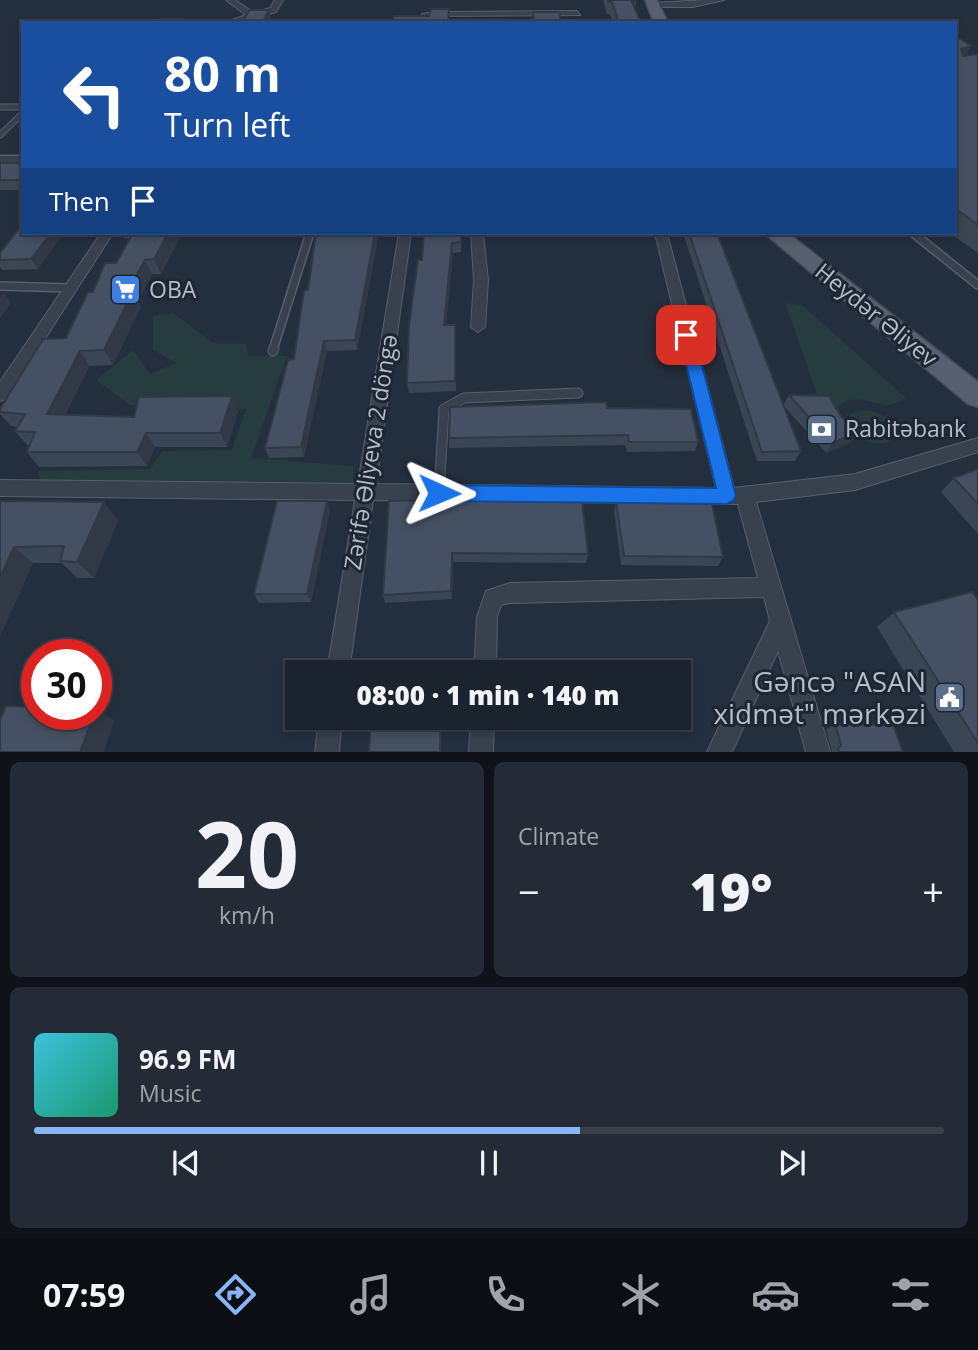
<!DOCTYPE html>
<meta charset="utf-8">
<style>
:root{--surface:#1b232e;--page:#242b36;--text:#f1f3f6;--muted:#a0a4aa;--line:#39404a;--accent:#8ab4f8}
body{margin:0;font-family:"Open Sans",sans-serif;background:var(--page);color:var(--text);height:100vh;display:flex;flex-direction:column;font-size:26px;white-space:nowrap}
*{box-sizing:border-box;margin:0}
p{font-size:23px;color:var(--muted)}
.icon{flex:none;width:38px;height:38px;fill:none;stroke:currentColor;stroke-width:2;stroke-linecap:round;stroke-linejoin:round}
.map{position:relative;height:752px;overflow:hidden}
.panel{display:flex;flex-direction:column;gap:10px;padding:10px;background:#0f1319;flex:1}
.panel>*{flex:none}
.guide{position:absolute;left:21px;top:21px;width:936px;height:214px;border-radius:0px;box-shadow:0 4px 10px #0003,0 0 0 2px var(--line);background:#1a4fa0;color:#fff;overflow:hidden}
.speed{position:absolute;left:21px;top:639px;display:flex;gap:14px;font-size:35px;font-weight:700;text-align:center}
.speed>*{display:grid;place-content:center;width:91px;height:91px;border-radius:50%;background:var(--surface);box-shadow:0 4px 10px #0003,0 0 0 2px var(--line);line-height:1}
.speed .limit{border:10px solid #d22;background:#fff;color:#111}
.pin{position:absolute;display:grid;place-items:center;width:60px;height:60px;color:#fff;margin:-30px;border-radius:14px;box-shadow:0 4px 10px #0006}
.me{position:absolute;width:77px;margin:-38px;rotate:91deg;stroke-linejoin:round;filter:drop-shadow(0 0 5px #0008)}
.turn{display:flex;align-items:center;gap:24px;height:147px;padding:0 28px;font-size:32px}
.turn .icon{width:91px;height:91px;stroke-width:2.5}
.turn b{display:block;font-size:49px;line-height:60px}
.then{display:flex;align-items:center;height:66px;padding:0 28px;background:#0003;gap:14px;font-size:26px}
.big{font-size:52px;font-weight:800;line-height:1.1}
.panel .widget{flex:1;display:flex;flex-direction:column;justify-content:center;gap:10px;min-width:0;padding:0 24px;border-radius:10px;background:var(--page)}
.panel .dial{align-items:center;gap:0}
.dial b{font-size:91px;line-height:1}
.song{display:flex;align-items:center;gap:21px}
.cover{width:84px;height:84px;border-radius:10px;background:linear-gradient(135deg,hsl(190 70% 55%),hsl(160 70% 35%))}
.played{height:7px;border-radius:4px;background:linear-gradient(90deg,var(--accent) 60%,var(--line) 60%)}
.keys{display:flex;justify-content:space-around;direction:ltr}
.heat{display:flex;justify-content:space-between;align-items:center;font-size:38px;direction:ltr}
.panel .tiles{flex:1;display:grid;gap:10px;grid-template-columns:1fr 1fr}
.widget:last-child{grid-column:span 2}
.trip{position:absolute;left:285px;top:660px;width:406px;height:70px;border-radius:0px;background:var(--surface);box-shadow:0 4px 10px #0003,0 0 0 2px var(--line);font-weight:800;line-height:70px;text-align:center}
.tab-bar{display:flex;height:112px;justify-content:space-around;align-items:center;background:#0b0e12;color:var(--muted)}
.tab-bar .icon{width:49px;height:49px}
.tab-bar .active{color:var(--accent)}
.tab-bar b{font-size:32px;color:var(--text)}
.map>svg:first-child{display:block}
.green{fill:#263c3f}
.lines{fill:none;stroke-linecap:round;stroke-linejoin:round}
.service-far2-casing{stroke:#565f6c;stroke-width:7}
.service-far1-casing{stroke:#565f6c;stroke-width:10}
.service-casing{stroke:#565f6c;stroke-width:11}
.minor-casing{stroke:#565f6c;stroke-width:2}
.tertiary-casing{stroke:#565f6c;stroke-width:3}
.primary-casing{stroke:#414a57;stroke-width:3}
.service-far2{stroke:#38414e;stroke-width:5}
.service-far1{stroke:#38414e;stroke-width:7}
.service{stroke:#38414e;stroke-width:9}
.minor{fill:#38414e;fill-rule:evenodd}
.tertiary{fill:#38414e;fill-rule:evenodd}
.primary{fill:#56606e;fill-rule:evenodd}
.wall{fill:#3b4654}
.shaded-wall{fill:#303945}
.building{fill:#455162;stroke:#303945;stroke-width:2}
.route{fill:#1a73e8;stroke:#114b97;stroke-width:2}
.labels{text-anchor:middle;stroke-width:6;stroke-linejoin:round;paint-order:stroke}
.poi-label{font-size:23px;fill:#b4bcc9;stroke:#1d2633;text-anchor:start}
.street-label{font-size:23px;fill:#b4bcc9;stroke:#1d2633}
.near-poi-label{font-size:28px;fill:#b4bcc9;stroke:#1d2633;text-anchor:end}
</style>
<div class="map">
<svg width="978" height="752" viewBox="0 0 978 752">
<rect width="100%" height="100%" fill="#242f3e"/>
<path class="green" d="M785,303l17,2 104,93c-5,2 -13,7 -17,7 -19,-1 -33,-13 -51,2l-3,8 -15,-13z
M173,313l40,30 33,1 2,12h39l-36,102 102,8v18l-313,-3 -2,-10 112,-2 12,-18 70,-1 14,-41 -116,-4 -34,-25 37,-30 17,24 27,-11 -24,-13v-34z
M869,410c14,4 27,11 25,27 -13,14 -33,4 -43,-9l-2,-10 3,-5z"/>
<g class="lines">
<defs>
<path id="service-far2" d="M0,107h23
M0,135l23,-22"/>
<path id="service-far1" d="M913,233l65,52
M0,286l71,2
M273,350l37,-117"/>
<path id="service" d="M273,351l1,-3
M439,493l5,-84 20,-11 114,-5"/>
<path id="minor" d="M226,0h9l19,13 16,-5 5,-8h8l-7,12 -38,11h-14l22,-8z
M707,0h17l-31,7h-40l-4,-2 4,-2z
M577,11l3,4 -146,1 -5,2 -2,5h-8l3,-9 12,-2z
M101,233h12l-107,166 -6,2v-19z
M399,233h12l-35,251 340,4 -61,-255h12l67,255 121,-14 123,-36v14l-123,38 -99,12 74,250h-24l-28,-101 -46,101h-25l63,-131 -6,-24 -254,6 -9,2 -4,12 -1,55h-22l3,-55 9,-26 24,-8 248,-5 -20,-74 -365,-4 -24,172h-22l28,-172 -355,-4v-16l358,4z
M471,233h12l5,47 -3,47 -7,5 -7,-5 3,-47z
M319,718h23l-3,34h-24z
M471,718h23l-1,34h-24z"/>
<path id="tertiary" d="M0,156h23v8h-23z"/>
<path id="primary" d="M645,0h12l11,23h-14z
M764,233h24l190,149v25l-10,-3z"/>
</defs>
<use href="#service-far2" class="service-far2-casing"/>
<use href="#service-far1" class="service-far1-casing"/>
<use href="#service" class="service-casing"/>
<use href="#minor" class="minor-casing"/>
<use href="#tertiary" class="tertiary-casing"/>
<use href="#primary" class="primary-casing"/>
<use href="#service-far2" class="service-far2"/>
<use href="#service-far1" class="service-far1"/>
<use href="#service" class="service"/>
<use href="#minor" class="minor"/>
<use href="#tertiary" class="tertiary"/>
<use href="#primary" class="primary"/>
</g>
<path class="wall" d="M603,0h32l1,2 -1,7 6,14h-28l-3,-9h-3z
M956,36l10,20 12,-2v199l-28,-20h6z
M0,163h23v27h-23z
M23,224l15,45 -36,1 -2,-3v-14z
M122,233h60l-21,41h-9l-14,27 3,5 -28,59 -24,1 -24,49 69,2 104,-6 -11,36h-72l-8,19 -108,1 -12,-15 3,-6 -3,-1 -12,-14 3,-4 -7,-1 -11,-12v-5l66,-71 27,-46 23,-29 14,-24h-5z
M316,233h63l-22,117 -30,1 -23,106 -35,1 -4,-10 29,-89 14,-69z
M424,233h38l-1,19 -8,1 -7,72h9l1,66 -47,2 -2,-10 15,-123z
M683,233h34l84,218 -6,10h-38z
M789,395l51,20 17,18 -7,10 -24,10 -43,-48z
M607,408l91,34 -3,9 -68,1 -2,-7 -176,3v-10z
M978,469v65l-37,-42 13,-14z
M0,501l118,19 -24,58h-17l-15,-15h-29l-33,73z
M389,501l199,53 -2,9 -133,-1 -1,37 -67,4 -2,-8z
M616,502l107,55 -5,9 -97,-1 -7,-54z
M330,510l-19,92 -52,1 -5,-9z
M978,600v152h-24l-77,-125 17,-15z
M835,724l68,28h-71l-6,-22z"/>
<path class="shaded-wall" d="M269,10l3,13h-10z
M971,46l-9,17 -1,-14z
M51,233h13l-26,36 -7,-10z
M168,233h14l-21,41 -7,-15z
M375,233h4l-22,117 -2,-10z
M452,243l1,10 -8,82 -1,-10z
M145,260l7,14 -14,27 3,5 -28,59 -9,-15 24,-59z
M4,292l7,11 -11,15v-21z
M324,341l3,10 -23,106 -3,-10z
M80,351l9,15 -31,62 -11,-14z
M232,396l6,15 -11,36 -7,-14z
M146,433l9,14 -8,19 -10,-14z
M857,433l-7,10 -24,10 6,-10z
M327,501l3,9 -19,92 -4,-8z
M104,502l14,18 -24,58 -17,-16z
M14,547l19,16 -33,73v-59z
M452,553l1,9 -1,37 -1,-8z
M96,709l18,12 -10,31h-24l14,-38h2z
M441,718h1l-1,34h-1z"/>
<path class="building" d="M608,0h27l1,2h-4l9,21h-22l-7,-21h-4z
M431,9h18l-1,14h-57l3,-7h35z
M250,10h19l-7,13h-21z
M533,12h26l2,11h-27z
M159,19h23l-3,4h-23z
M956,36l15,10 -10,3 2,7 15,-2v171l-22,-16z
M0,163h23v17h-23z
M23,224v9h28l-20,26 -31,1v-7z
M133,233h35l-14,26 -9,1 -17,31h5l-29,59 -24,1 -33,63 87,3 5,-20 93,-1 -12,37h-74l-9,19h-110l8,-20 -20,-1 10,-17 -25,-2v-3l43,-70 23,-1 22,-46h5l12,-29h11z
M316,233h59l-20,107 -31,1 -23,106 -36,1 23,-88 6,-1 10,-68 4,-1z
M424,233h37v9l-9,1 -8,82h11v56l-48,2 2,-58 9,-65h4z
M689,233h28l84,218 -39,1z
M789,395l40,1 11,19 17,18 -25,10z
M606,402l1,6 84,1 7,33h-69l-1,-7 -179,3 1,-31z
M978,469v35l-24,-26z
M484,499l98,2 6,53 -136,-1 -1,38 -68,4 6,-94z
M0,501l104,1 -27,60 -17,-1 4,-15 -50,1 -14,30z
M277,501h50l-20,93h-53z
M616,502l96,2 11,53 -99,-1z
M972,592l6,8v143l-84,-131z
M6,706l31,1v7h57l-14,38h-80v-32z
M371,718h70l-1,34h-71z
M835,724l58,1 10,27h-64l-1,-3 3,-4z"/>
<path class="route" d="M686,330l8,5 42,161 -3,5 -6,3 -288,-3 -6,-2 -3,-6 3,-6 6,-2 277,3 -37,-153z"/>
<defs>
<symbol id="supermarket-square" viewBox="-11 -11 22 22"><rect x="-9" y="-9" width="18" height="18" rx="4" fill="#3f7fe0" stroke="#1d2633"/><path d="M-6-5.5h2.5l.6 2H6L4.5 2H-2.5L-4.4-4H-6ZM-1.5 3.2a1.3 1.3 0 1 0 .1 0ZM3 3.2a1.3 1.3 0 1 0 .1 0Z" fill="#fff"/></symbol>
<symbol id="bank-square" viewBox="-11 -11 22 22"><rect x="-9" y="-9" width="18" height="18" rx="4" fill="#5c6f8a" stroke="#1d2633"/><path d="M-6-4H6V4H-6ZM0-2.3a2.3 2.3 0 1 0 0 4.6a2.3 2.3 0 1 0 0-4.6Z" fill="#fff"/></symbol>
<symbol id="civic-square" viewBox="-11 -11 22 22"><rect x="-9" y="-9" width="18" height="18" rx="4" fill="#5c6f8a" stroke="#1d2633"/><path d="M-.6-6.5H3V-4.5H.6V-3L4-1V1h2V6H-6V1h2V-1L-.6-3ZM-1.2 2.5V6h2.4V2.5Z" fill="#fff"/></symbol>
</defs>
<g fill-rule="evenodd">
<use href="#supermarket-square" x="108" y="272" width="35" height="35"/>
<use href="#bank-square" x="804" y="412" width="35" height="35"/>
<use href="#civic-square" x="932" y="680" width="35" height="35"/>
</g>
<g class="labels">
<g class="poi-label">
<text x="149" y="298">OBA</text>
<text x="845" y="437">Rabitəbank</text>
</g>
<g class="street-label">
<text transform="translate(876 315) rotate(39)" y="8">Heydər Əliyev</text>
<text transform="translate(371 452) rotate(-81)" y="8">Zərifə Əliyeva 2 döngə</text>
</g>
<g class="near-poi-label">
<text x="926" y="692">Gəncə "ASAN<tspan x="926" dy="32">xidmət" mərkəzi</tspan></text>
</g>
</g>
</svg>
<div class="speed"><div class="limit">30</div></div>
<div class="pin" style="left:686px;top:335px;background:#d93025"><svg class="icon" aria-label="arrive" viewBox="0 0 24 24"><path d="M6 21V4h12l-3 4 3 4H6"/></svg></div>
<svg class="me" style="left:439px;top:493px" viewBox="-20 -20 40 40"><path d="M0-17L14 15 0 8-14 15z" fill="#1a73e8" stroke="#fff" stroke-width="4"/></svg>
<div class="trip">08:00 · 1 min · 140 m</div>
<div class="guide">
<div class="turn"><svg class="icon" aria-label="left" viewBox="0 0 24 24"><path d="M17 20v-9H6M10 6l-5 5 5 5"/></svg><div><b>80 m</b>Turn left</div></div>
<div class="then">Then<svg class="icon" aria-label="arrive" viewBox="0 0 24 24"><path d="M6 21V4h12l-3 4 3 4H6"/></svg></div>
</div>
</div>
<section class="panel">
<div class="tiles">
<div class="widget dial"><b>20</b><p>km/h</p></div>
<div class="widget"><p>Climate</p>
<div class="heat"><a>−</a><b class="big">19°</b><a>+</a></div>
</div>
<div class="widget">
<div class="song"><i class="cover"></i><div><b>96.9 FM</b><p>Music</p></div></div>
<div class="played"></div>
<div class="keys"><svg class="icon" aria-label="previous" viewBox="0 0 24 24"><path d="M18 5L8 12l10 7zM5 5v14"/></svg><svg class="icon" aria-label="pause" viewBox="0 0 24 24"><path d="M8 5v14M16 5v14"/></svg><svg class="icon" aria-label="next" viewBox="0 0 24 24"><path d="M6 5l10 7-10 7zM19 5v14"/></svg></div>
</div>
</div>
</section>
<nav class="tab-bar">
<b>07:59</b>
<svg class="icon active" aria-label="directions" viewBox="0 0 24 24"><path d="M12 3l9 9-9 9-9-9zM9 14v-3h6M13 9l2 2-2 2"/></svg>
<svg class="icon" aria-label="music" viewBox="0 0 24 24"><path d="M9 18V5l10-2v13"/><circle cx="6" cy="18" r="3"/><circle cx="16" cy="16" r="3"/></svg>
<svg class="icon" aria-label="phone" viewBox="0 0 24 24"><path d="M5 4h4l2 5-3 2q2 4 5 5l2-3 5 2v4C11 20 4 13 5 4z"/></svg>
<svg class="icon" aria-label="climate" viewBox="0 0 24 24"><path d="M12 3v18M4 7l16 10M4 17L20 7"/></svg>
<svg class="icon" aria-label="car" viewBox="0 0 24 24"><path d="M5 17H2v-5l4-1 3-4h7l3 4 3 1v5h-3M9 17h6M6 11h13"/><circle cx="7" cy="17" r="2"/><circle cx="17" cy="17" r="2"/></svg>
<svg class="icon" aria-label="filters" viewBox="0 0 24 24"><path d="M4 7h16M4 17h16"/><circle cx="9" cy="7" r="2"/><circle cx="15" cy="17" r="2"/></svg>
</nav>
